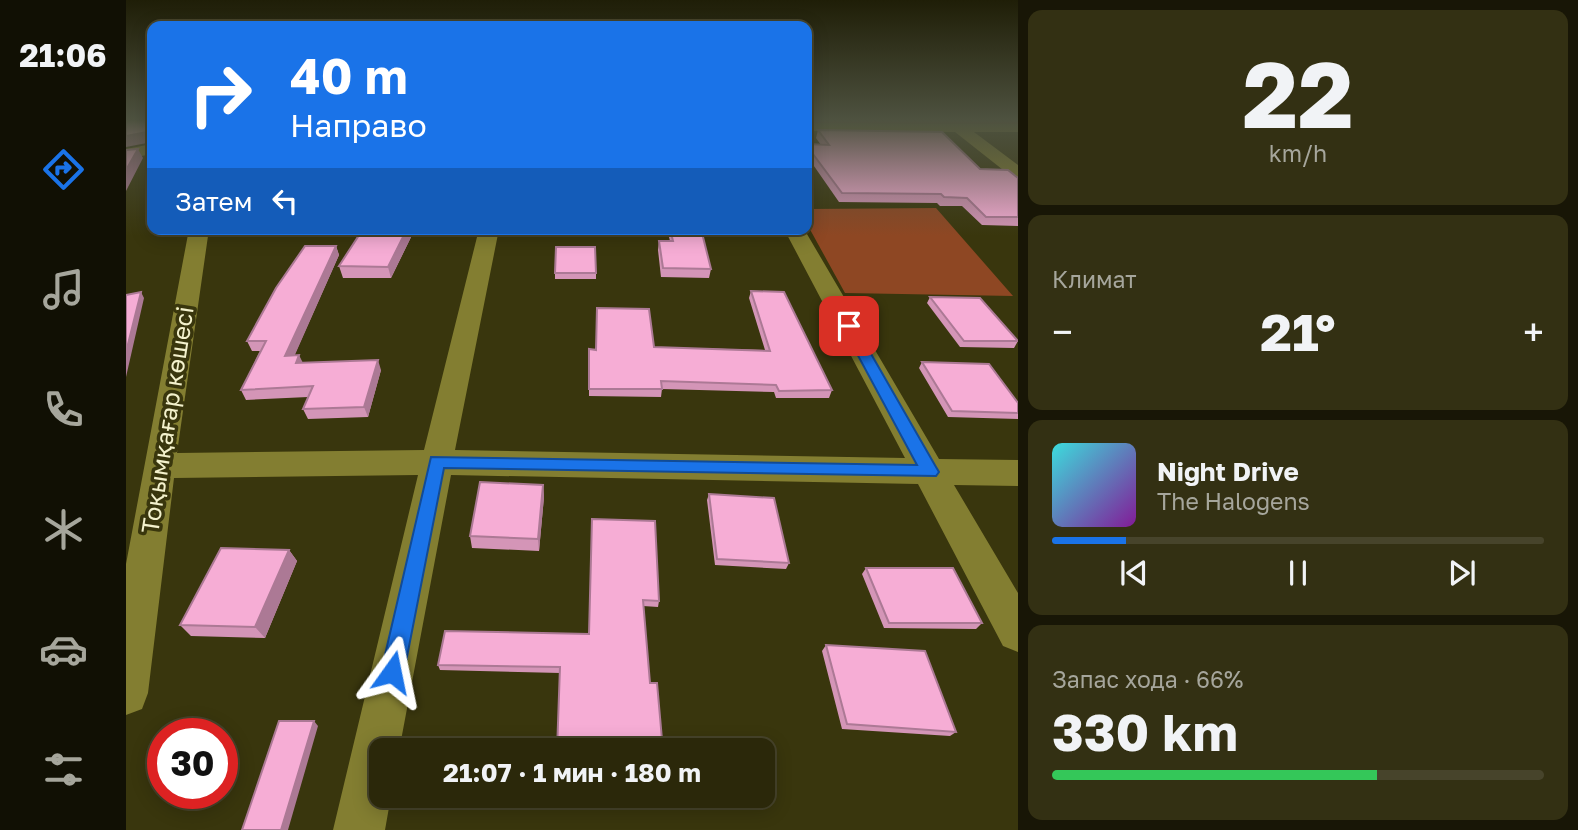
<!DOCTYPE html>
<html lang="ru">
<meta charset="utf-8">
<style>
:root{--surface:#2b280a;--page:#333013;--text:#f1f3f6;--muted:#a6a69c;--line:#47442b;--accent:#1a73e8}
body{margin:0;font-family:"Golos Text",sans-serif;background:var(--page);color:var(--text);height:100vh;display:flex;flex-direction:column;font-size:26px;white-space:nowrap}
*{box-sizing:border-box;margin:0}
p{font-size:23px;color:var(--muted)}
.icon{flex:none;width:38px;height:38px;fill:none;stroke:currentColor;stroke-width:2;stroke-linecap:round;stroke-linejoin:round}
.map{position:relative;flex:1;overflow:hidden}
.sheet{display:flex;flex-direction:column;gap:10px;padding:10px;background:#181606;width:560px}
.sheet>*{flex:none}
.hud{position:absolute;left:21px;top:21px;width:665px;height:214px;border-radius:14px;box-shadow:0 4px 18px #0003,0 0 0 2px var(--line);background:#1a73e8;color:#fff;overflow:hidden}
.speed{position:absolute;left:21px;top:718px;display:flex;gap:14px;font-size:35px;font-weight:700;text-align:center}
.speed>*{display:grid;place-content:center;width:91px;height:91px;border-radius:50%;background:var(--surface);box-shadow:0 4px 18px #0003,0 0 0 2px var(--line);line-height:1}
.speed .limit{border:10px solid #d22;background:#fff;color:#111}
.pin{position:absolute;display:grid;place-items:center;width:60px;height:60px;color:#fff;margin:-30px;border-radius:14px;box-shadow:0 4px 10px #0006}
.me{position:absolute;width:77px;margin:-38px;rotate:12deg;stroke-linejoin:round;filter:drop-shadow(0 0 5px #0008)}
.turn{display:flex;align-items:center;gap:24px;height:147px;padding:0 28px;font-size:32px}
.turn .icon{width:91px;height:91px;stroke-width:2.5}
.turn b{display:block;font-size:49px;line-height:60px}
.then{display:flex;align-items:center;height:66px;padding:0 28px;background:#0003;gap:14px;font-size:26px}
.big{font-size:52px;font-weight:700;line-height:1.1}
.sheet .widget{flex:1;display:flex;flex-direction:column;justify-content:center;gap:10px;min-width:0;padding:0 24px;border-radius:14px;background:var(--page)}
.sheet .dial{align-items:center;gap:0}
.dial b{font-size:91px;line-height:1}
.song{display:flex;align-items:center;gap:21px}
.cover{width:84px;height:84px;border-radius:10px;background:linear-gradient(135deg,hsl(180 70% 55%),hsl(290 70% 35%))}
.played{height:7px;border-radius:4px;background:linear-gradient(90deg,var(--accent) 15%,var(--line) 15%)}
.keys{display:flex;justify-content:space-around;direction:ltr}
.heat{display:flex;justify-content:space-between;align-items:center;font-size:38px;direction:ltr}
.charge{height:10px;border-radius:5px;background:linear-gradient(90deg,#34c759 66%,var(--line) 0)}
.trip{position:absolute;left:243px;top:738px;width:406px;height:70px;border-radius:14px;background:var(--surface);box-shadow:0 4px 18px #0003,0 0 0 2px var(--line);font-weight:700;line-height:70px;text-align:center}
main{display:flex;flex:1;min-height:0}
.dock{display:flex;flex-direction:column;width:126px;justify-content:space-around;align-items:center;background:#111004;color:var(--muted)}
.dock .icon{width:49px;height:49px}
.dock .on{color:var(--accent)}
.dock b{font-size:32px;color:var(--text)}
.map>svg:first-child{display:block}
.green{fill:#8e4723}
.lines{fill:none;stroke-linecap:round;stroke-linejoin:round}
.minor{fill:#837e31;fill-rule:evenodd}
.wall{fill:#d495b7}
.shaded-wall{fill:#ac7995}
.building{fill:#f6add5;stroke:#ac7995;stroke-width:2}
.route{fill:#1a73e8;stroke:#114b97;stroke-width:2}
.labels{text-anchor:middle;stroke-width:7;stroke-linejoin:round;paint-order:stroke}
.street-label{font-size:24px;fill:#f3f1cc;stroke:#39360d}
</style>
<main>
<nav class="dock">
<b>21:06</b>
<svg class="icon on" aria-label="directions" viewBox="0 0 24 24"><path d="M12 3l9 9-9 9-9-9zM9 14v-3h6M13 9l2 2-2 2"/></svg>
<svg class="icon" aria-label="music" viewBox="0 0 24 24"><path d="M9 18V5l10-2v13"/><circle cx="6" cy="18" r="3"/><circle cx="16" cy="16" r="3"/></svg>
<svg class="icon" aria-label="phone" viewBox="0 0 24 24"><path d="M5 4h4l2 5-3 2q2 4 5 5l2-3 5 2v4C11 20 4 13 5 4z"/></svg>
<svg class="icon" aria-label="climate" viewBox="0 0 24 24"><path d="M12 3v18M4 7l16 10M4 17L20 7"/></svg>
<svg class="icon" aria-label="car" viewBox="0 0 24 24"><path d="M5 17H2v-5l4-1 3-4h7l3 4 3 1v5h-3M9 17h6M6 11h13"/><circle cx="7" cy="17" r="2"/><circle cx="17" cy="17" r="2"/></svg>
<svg class="icon" aria-label="filters" viewBox="0 0 24 24"><path d="M4 7h16M4 17h16"/><circle cx="9" cy="7" r="2"/><circle cx="15" cy="17" r="2"/></svg>
</nav>
<div class="map">
<svg width="892" height="830" viewBox="0 0 892 830">
<rect width="100%" height="100%" fill="#39360d"/>
<path class="green" d="M681,120h211v4l-211,-1z
M810,208l77,88 -168,-3 -38,-69v-15z"/>
<g class="lines">
<path class="minor" d="M681,123l211,1v8h-44l44,33v13l-6,-1 -57,-45 -148,-1z
M26,144v10l-26,5v-10z
M63,229h20l-32,224 247,-3 55,-221h20l-44,221 450,8 -121,-229h20l135,230 79,1v26l-64,-1 64,108v59l-15,-6 -85,-162 -467,-9 -52,276h-17v45h9l-6,34h-52l85,-355 -244,3 -26,215 -6,16 -16,6v-151z"/>
</g>
<path class="wall" d="M692,130l200,48v48l-36,-1 -20,-19h-22l-3,-3 -98,-1 -32,-46v-12l14,1 -5,-7z
M123,229h50l-3,4h-46z
M237,229h52l-24,49h-48l-4,-12z
M395,229h45v6h-44z
M541,229h96l-1,2 -61,-1 10,39 -2,9 -48,-1 -3,-27 1,-9h11z
M210,246l3,9 -45,101 8,7 79,7 -13,47 -60,2 -5,-10 5,-12 -62,3 -5,-10 19,-39h-8l-5,-10z
M429,273h41v6h-41z
M625,291l81,99 -3,8h-53l-2,-6 -112,-3 -1,8 -72,-1v-47l65,-2 111,3 -16,-52z
M804,297l88,44 -4,7 -54,-1 -33,-44z
M796,362l96,41v16l-70,-2 -29,-49z
M417,485l1,12 -5,54 -67,-3 -2,-12z
M583,494l80,69 -3,6 -71,-4 -8,-65z
M466,519l67,82 -1,6 -15,-1 7,77 -90,-10 -120,-3 -2,-5 151,-31z
M163,550l8,11 -32,77 -74,-2 -11,-11z
M740,568l116,55 -6,6 -92,-1 -22,-54z
M700,645l130,87 -6,4 -108,-7 -20,-78z
M430,796h110l1,3 -2,3 -109,-4z"/>
<path class="shaded-wall" d="M26,124v18l-26,5v-11z
M12,149l5,9 -17,33v-21z
M281,229h8l-24,49 -3,-11z
M210,246l3,9 -49,111 -5,-10z
M15,292l3,6 -18,79v-25z
M173,355l5,10 -8,-2z
M252,360l3,10 -13,47 -4,-10z
M417,485l1,12 -5,54 -1,-12z
M163,550l8,11 -32,77 -10,-11z
M188,721l4,5 -30,104h-7z"/>
<path class="building" d="M0,120h26v4l-5,8 -21,4z
M692,130l124,2 38,37 28,1 10,8v39h-32l-19,-19 -23,-1 -3,-3 -99,-1 -35,-47v-2l22,1z
M12,149l-12,21v-20z
M237,229h44l-19,38 -49,-1z
M544,229h31l10,40 -48,-1 -4,-27h14z
M179,246h31l-51,110 14,-1 -3,8 82,-3 -14,47 -61,2 10,-23 -72,4 25,-49h-19l29,-53z
M430,247h39l1,26h-41z
M625,291l33,1 48,98 -53,1 -3,-6 -115,-4 1,8h-73v-40l7,1 1,-42 52,1 5,38 116,4z
M15,292l-15,60v-57z
M804,297l50,1 38,43h-54z
M796,362l67,2 29,39v10l-66,-2z
M354,482l63,3 -5,54 -68,-3z
M583,494l65,4 15,65 -72,-4z
M466,519l63,2 4,80 -16,-1 7,83h7l6,68h-106l3,-84 -122,-2 7,-34 144,3z
M95,548l68,2 -34,77 -75,-2z
M740,568h87l29,55h-93z
M700,645l99,6 31,81 -109,-8z
M153,721h35l-33,109h-39z
M476,796h64l1,3z"/>
<linearGradient id="sky" x2="0" y2="1"><stop stop-color="#1f1e07"/><stop offset="0.51" stop-color="#4e5240"/><stop offset="1" stop-color="#4e5240" stop-opacity="0"/></linearGradient>
<rect width="892" height="236" fill="url(#sky)"/>
<path class="route" d="M723,322l6,4 81,141 3,5 -3,4 -492,-8 -40,204 -3,8 -9,4 -8,-4 -3,-8 50,-215 486,8 -75,-139z"/>
<g class="labels">
<g class="street-label">
<text transform="translate(42 420) rotate(-81)" y="8">Тоқымқағар көшесі</text>
</g>
</g>
</svg>
<div class="speed"><div class="limit">30</div></div>
<div class="pin" style="left:723px;top:326px;background:#d93025"><svg class="icon" aria-label="arrive" viewBox="0 0 24 24"><path d="M6 21V4h12l-3 4 3 4H6"/></svg></div>
<svg class="me" style="left:266px;top:672px" viewBox="-20 -20 40 40"><path d="M0-17L14 15 0 8-14 15z" fill="#1a73e8" stroke="#fff" stroke-width="4"/></svg>
<div class="trip">21:07 · 1 мин · 180 m</div>
<div class="hud">
<div class="turn"><svg class="icon" aria-label="right" viewBox="0 0 24 24"><path d="M7 20v-9h11M14 6l5 5-5 5"/></svg><div><b>40 m</b>Направо</div></div>
<div class="then">Затем<svg class="icon" aria-label="left" viewBox="0 0 24 24"><path d="M17 20v-9H6M10 6l-5 5 5 5"/></svg></div>
</div>
</div>
<section class="sheet">
<div class="widget dial"><b>22</b><p>km/h</p></div>
<div class="widget"><p>Климат</p>
<div class="heat"><a>−</a><b class="big">21°</b><a>+</a></div>
</div>
<div class="widget">
<div class="song"><i class="cover"></i><div><b>Night Drive</b><p>The Halogens</p></div></div>
<div class="played"></div>
<div class="keys"><svg class="icon" aria-label="previous" viewBox="0 0 24 24"><path d="M18 5L8 12l10 7zM5 5v14"/></svg><svg class="icon" aria-label="pause" viewBox="0 0 24 24"><path d="M8 5v14M16 5v14"/></svg><svg class="icon" aria-label="next" viewBox="0 0 24 24"><path d="M6 5l10 7-10 7zM19 5v14"/></svg></div>
</div>
<div class="widget"><p>Запас хода · 66%</p><b class="big">330 km</b><div class="charge"></div></div>
</section>
</main>
